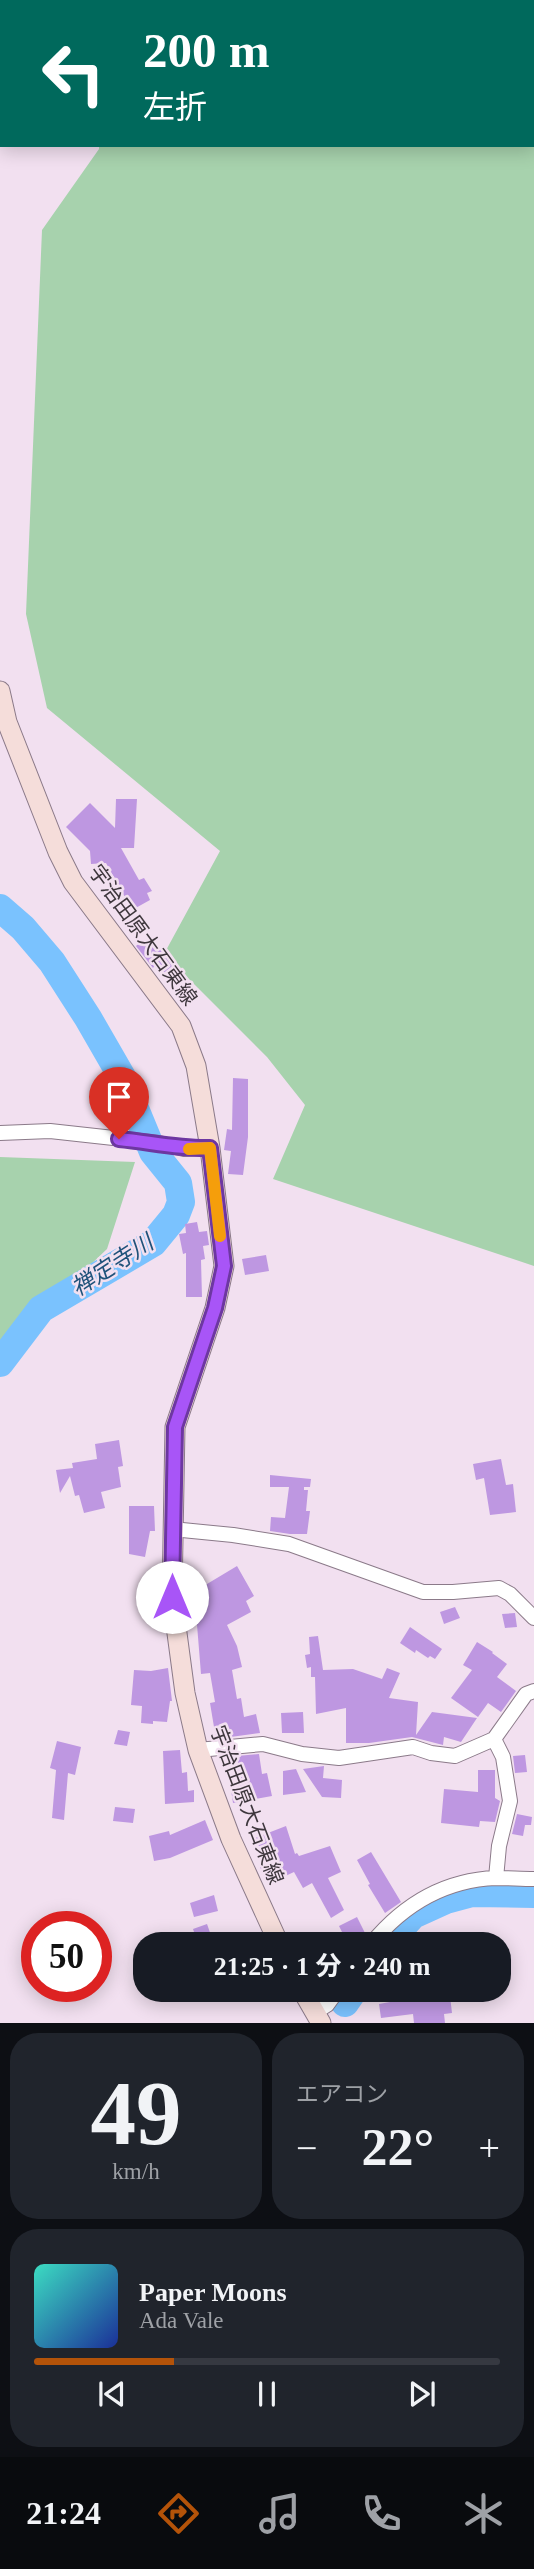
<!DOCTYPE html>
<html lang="ja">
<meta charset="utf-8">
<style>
:root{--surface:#171b24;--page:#20242c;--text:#f1f3f6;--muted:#9ea1a6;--line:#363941;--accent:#b45309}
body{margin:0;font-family:"Times New Roman","Noto Sans JP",serif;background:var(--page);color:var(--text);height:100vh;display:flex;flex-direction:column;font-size:26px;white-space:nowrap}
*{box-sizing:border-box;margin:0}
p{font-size:23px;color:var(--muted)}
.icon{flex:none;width:38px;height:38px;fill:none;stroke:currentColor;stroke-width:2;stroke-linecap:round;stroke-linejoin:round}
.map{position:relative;height:2023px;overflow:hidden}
.panel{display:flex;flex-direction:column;gap:10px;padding:10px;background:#0d0f14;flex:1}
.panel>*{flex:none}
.top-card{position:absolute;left:0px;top:0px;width:536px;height:147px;box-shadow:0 4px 18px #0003;background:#00695c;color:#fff;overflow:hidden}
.speed{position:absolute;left:21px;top:1911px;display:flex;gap:14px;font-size:35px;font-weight:700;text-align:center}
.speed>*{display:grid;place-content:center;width:91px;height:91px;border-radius:50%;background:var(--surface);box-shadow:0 4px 18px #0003;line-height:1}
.speed .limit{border:10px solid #d22;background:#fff;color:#111}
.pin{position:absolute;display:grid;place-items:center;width:60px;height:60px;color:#fff;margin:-72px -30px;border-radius:50% 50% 50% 0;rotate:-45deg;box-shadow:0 0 7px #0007}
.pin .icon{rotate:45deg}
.me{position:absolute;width:77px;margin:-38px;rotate:0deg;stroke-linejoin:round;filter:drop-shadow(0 0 5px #0008)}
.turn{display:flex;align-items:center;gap:24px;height:147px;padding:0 28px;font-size:32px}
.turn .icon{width:91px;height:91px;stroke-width:2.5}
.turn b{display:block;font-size:49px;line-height:60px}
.big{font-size:52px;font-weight:700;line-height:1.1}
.panel .card{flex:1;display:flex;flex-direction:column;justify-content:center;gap:10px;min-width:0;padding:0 24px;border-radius:28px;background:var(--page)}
.panel .dial{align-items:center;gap:0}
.dial b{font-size:91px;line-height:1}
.song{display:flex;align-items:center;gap:21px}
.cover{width:84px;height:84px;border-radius:10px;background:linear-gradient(135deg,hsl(170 70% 55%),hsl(230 70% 35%))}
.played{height:7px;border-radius:4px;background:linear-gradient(90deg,var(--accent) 30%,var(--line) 30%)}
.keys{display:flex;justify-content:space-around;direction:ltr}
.heat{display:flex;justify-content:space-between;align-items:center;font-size:38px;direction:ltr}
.panel .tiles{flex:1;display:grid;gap:10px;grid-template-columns:1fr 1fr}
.card:last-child{grid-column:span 2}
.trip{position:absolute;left:133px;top:1932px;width:378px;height:70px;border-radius:28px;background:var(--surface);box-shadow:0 4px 18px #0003;font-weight:700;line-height:70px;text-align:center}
.tabs{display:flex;height:112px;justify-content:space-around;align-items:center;background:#090b0e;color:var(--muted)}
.tabs .icon{width:49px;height:49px}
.tabs .current{color:var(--accent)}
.tabs b{font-size:32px;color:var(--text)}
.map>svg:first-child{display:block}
.green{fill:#a7d2ad}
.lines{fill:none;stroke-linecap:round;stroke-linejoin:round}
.river{stroke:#7ac2fe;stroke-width:28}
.building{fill:#be97e1}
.street-casing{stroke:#8b7a89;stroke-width:16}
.secondary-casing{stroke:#8b7a89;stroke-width:21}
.street{stroke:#fff;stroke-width:14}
.secondary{stroke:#f5ddda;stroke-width:19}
.route-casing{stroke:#6d37a1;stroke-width:18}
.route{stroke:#a855f7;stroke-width:12}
.slow{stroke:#f59e0b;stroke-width:12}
.labels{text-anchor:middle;stroke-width:5;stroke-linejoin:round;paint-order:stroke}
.street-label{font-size:21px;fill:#3e373d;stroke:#f2e0f0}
.water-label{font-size:23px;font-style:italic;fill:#1f527a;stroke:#f2e0f0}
</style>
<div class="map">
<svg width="534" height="2023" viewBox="0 0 534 2023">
<rect width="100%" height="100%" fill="#f2e0f0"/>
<path class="green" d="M200,0h334v1266l-261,-87 32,-74 -38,-48 -103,-103 56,-103 -173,-143 -21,-94 16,-384 57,-81v-4h435v-143z
M0,1157l135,5 -28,87 -107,102z"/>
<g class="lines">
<path class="river" d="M0,908l23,20 29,34 36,56 34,59 31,75 25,31 3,19 -5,13 -23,28 -112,66 -41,54
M387,1944l26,-29 33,-15 26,-7 62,1
M345,2003l9,-13"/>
</g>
<path class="building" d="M116,799h21l-3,49h-13l18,32 5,-2 8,13 -5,2 3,7 -18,10 -26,-47 -15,1 -1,-13 -24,-24 24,-24 25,25z
M143,940l6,5 4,-4 22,22 -11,11 -9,-9 -2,3 -17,-22z
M233,1078l15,1v58l-5,38 -15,-1 3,-23 -7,-1 3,-21 5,1z
M197,1222l2,10 8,-1 2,14 -6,1 2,13 -4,1 1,37h-16v-44l-3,1 -4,-20 7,-1 -1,-9z
M266,1255l3,16 -24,4 -3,-16z
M119,1440l4,26 -5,1 3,20 -20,5 4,16 -21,5 -5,-18 -4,1 -5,-20 -10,17 -4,-23 17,-2 -1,-5 25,-4 -2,-15z
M501,1459l5,26 7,-1 3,28 -26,3 -6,-37 -8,2 -3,-16z
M270,1475l41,4 -1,8h-6v3h4l-2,21h4l-3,23h-17l-20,-3 1,-14 14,1 4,-31h-19z
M129,1506h25l1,25h-5l-5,26 -16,-3z
M237,1566l17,30 -8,5 5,11 -24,13 10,21 5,21 -10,3 5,29 4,-1 3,19 12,-3 4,19 -44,6 -6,-36 5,-1 -5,-29 -9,1 -6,-74 9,-1 -4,-10 2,-2z
M455,1607l5,11 -16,6 -4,-12z
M515,1613l2,14 -12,1 -3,-14z
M410,1627l32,22 -7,10 -5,-3 -2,2 -12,-8 -1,3 -15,-10z
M318,1636l5,34 30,-1 29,10 5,-11 13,5 -11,25 29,4 -2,33 16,-23 45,6 -16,24 -17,-5 -1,8 -31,-8 -43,6h-23v-35l-30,6 -1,-37h-4v-10l-4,1 -2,-13 5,-1 -1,-17z
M477,1642l16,10 -1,1 15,11 -10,13 19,14 -15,21 -13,-9 -10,14 -27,-19 21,-28 -9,-5z
M168,1668l4,33h-2l-3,21 -14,-1v3l-12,-1 1,-17 -11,-1 3,-35 17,1z
M303,1712l1,21h-22l-1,-20z
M118,1730l12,2 -3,14 -13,-2z
M57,1741l24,6 -6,28 -7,-2 -4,47 -12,-2 4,-48 -6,-2z
M180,1750l2,23 5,-1 1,19 6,-1v12l-29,2 -2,-53z
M259,1754l3,20 5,-1 5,23 -39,7 -3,-20 10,-2 -3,-25z
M525,1755l2,17 -12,1 -2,-17z
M324,1766l-1,12 19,2 -1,18 -19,-1 -19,-28z
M296,1769l10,23 -23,3v-24z
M478,1770h17v28l5,3 -5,21 -15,-1 -1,6 -38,-4 3,-34 34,3z
M115,1807l20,2 -2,14 -20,-2z
M517,1814l15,3 -1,8h-6l-2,11 -11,-2z
M205,1820l8,20 -43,18 -16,3 -5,-25 20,-5 1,4z
M286,1826l9,28 2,-1 2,3 31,-10 11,26 -13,6 16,32 -13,8 -19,-35 -9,5 -9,-16 -26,12 -8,-17 7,-4 -12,-25z
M371,1852l30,50 -16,11 -17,-28 2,-1 -13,-24z
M214,1895l4,16 -24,6 -4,-14z
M357,1917l9,18 -18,9 -9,-18z
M207,1924l7,20h-16l-5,-15z
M411,1990h32l1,6h6l2,17 -8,1 1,9h-31l-1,-9 -32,4 -2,-14 33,-6z"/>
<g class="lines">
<defs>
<path id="street" d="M0,1133l50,-2 109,12 25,6 26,-1
M172,1529l61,6 56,9 134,48h30l46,-4 11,6 24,24
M494,1739l9,18 7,44 -11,45 -3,32
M198,1750l65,-6 39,10 37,4 74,-11 18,6 24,3 39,-17 32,-45 8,-3
M371,1944c32,-39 74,-64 125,-66 13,0 25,1 38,1
M314,2013l13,-8 11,-15"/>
<path id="secondary" d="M0,691l7,31 51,130 15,30 108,144 15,40 14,82 14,118 -9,42 -40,119 -3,169 13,97 13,57 33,89 48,105
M302,1990l19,33"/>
</defs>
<use href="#street" class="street-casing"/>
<use href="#secondary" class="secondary-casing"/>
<use href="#street" class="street"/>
<use href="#secondary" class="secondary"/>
</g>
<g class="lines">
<defs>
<path id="route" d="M119,1139c31,3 61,10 91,9l14,118 -9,42 -40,119 -3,170"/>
</defs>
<use href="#route" class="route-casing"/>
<use href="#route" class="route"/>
<path class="slow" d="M189,1149l21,-1 10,88"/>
</g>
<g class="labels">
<g class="street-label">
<text transform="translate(143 935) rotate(54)" y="7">宇治田原大石東線</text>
<text transform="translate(247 1805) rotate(69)" y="7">宇治田原大石東線</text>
</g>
<g class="water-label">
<text transform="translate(112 1265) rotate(-33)" y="8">禅定寺川</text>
</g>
</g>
</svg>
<div class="speed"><div class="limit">50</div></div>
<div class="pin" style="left:119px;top:1139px;background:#d93025"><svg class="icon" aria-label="arrive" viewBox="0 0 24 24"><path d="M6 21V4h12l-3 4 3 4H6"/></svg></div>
<svg class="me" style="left:172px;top:1597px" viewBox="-20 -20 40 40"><circle r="19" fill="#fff"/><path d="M0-13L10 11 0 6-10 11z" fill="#a855f7"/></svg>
<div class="trip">21:25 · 1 分 · 240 m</div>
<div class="top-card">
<div class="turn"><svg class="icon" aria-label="left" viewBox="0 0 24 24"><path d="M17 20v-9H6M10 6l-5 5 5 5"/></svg><div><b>200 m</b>左折</div></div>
</div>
</div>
<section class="panel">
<div class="tiles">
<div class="card dial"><b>49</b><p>km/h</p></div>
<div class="card"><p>エアコン</p>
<div class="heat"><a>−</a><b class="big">22°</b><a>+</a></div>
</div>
<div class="card">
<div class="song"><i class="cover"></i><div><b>Paper Moons</b><p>Ada Vale</p></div></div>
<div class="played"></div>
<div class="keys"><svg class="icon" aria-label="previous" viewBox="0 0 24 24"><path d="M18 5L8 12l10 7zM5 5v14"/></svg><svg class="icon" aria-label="pause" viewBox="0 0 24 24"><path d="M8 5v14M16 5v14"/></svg><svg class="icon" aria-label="next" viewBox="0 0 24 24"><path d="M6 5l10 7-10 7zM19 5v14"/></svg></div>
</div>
</div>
</section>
<nav class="tabs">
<b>21:24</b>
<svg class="icon current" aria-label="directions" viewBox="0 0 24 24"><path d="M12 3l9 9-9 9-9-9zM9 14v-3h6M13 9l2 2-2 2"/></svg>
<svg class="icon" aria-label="music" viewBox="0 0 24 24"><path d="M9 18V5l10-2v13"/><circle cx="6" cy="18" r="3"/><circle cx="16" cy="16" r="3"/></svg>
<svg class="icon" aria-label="phone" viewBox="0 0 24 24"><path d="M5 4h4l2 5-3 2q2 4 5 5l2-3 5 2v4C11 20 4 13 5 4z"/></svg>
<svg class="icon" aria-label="climate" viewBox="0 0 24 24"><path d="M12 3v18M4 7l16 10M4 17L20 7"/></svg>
</nav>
